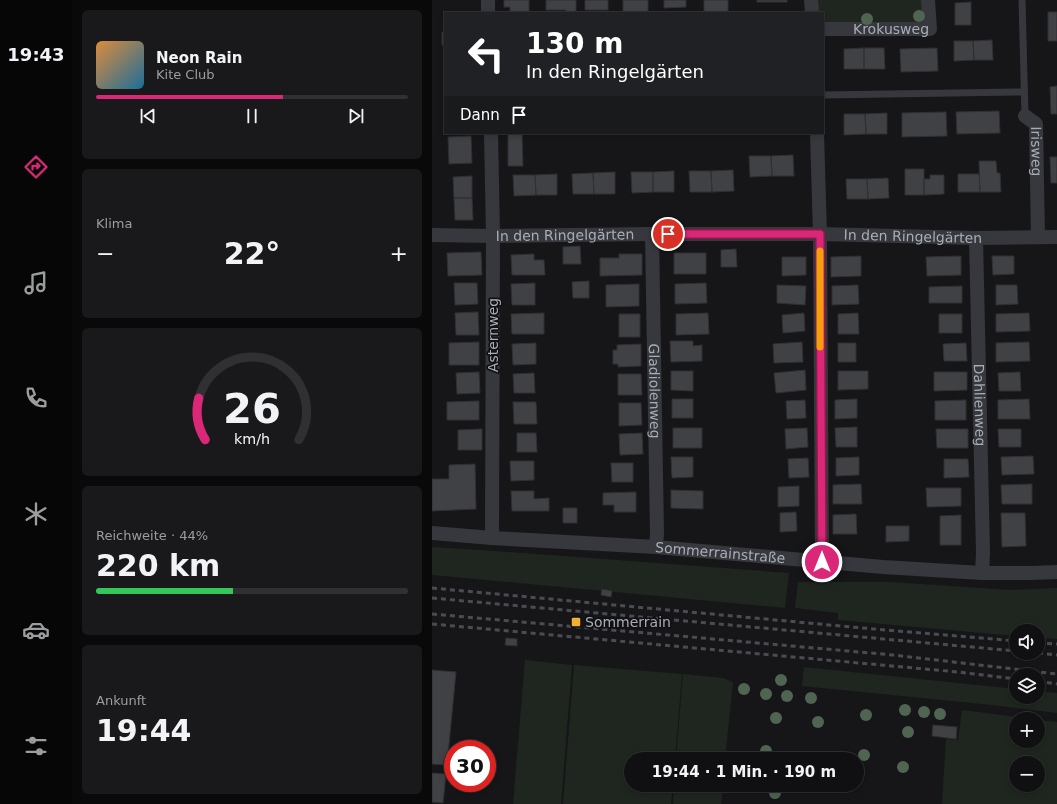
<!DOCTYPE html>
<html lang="de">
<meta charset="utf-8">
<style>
:root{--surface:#101012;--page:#19191b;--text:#f1f3f6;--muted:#9c9d9f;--line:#303032;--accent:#db2777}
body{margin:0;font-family:"DejaVu Sans",sans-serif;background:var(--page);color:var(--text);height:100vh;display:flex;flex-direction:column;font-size:15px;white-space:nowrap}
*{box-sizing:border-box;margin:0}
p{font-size:13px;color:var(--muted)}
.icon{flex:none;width:22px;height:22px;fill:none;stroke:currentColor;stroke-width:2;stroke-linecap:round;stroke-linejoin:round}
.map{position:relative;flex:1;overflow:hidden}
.side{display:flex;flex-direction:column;gap:10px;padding:10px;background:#09090a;width:360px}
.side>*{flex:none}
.top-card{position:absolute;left:12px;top:12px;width:380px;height:122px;border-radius:0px;box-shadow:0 2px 6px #0003,0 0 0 1px var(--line);background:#202124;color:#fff;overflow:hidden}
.controls{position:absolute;left:577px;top:624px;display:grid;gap:8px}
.controls a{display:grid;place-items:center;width:36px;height:36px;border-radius:50%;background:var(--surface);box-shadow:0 2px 6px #0003,0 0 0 1px var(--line);font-size:20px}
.speed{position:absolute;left:12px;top:740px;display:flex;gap:8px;font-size:20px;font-weight:700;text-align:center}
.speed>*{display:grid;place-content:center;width:52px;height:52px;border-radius:50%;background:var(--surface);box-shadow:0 2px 6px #0003,0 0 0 1px var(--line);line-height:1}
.speed .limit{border:6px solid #d22;background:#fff;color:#111}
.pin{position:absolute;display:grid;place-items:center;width:34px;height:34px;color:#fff;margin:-17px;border:2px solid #fff;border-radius:50%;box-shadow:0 1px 4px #0007}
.me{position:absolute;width:44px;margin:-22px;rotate:0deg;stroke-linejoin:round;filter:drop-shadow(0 0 3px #0008)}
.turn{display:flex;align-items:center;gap:14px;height:84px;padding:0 16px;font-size:18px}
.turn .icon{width:52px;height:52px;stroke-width:2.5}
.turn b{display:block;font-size:28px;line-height:34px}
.then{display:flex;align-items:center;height:38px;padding:0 16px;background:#0003;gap:8px;font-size:15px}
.big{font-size:30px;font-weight:800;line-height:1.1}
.side .widget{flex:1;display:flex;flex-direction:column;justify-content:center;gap:6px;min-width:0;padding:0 14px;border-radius:6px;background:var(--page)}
.side .dial{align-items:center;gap:0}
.dial svg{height:104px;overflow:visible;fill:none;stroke:var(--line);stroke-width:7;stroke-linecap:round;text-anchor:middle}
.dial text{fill:var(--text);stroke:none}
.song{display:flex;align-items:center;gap:12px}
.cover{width:48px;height:48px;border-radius:6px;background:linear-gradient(135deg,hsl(30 70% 55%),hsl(200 70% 35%))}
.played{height:4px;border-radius:2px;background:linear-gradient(90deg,var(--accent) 60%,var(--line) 60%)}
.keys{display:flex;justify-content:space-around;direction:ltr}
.heat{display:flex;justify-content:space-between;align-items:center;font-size:22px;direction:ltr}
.charge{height:6px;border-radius:3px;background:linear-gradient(90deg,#34c759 44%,var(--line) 0)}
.trip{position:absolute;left:192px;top:752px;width:240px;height:40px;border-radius:20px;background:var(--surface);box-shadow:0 2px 6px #0003,0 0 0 1px var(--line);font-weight:800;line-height:40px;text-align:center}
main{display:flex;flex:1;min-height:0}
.tab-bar{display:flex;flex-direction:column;width:72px;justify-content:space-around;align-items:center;background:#060607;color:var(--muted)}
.tab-bar .icon{width:28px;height:28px}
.tab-bar .selected{color:var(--accent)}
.tab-bar b{font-size:18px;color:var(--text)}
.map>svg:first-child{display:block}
.green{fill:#1e261f;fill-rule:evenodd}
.building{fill:#404145;stroke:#303034}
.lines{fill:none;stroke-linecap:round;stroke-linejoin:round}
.service{stroke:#37383d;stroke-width:7}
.minor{stroke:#37383d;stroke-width:14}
.rail{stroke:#4a4c52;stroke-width:3;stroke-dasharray:5 4;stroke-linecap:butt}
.tree{fill:#506452}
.route-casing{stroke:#8e194d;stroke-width:10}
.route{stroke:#db2777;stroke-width:7}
.slow{stroke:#f59e0b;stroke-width:7}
.poi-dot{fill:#f2b134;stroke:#111113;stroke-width:1.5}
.labels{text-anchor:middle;stroke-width:3.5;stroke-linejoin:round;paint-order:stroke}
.street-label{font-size:14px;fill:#a8adb8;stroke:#111113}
.poi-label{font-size:14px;fill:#a8adb8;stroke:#111113;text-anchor:start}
</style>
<main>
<nav class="tab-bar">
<b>19:43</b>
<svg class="icon selected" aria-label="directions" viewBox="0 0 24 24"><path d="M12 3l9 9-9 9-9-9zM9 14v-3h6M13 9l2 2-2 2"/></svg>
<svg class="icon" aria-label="music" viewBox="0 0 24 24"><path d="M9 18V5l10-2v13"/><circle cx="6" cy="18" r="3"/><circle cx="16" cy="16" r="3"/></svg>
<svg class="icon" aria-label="phone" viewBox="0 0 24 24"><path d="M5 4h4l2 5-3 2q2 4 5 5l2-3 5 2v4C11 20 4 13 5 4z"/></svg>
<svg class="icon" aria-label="climate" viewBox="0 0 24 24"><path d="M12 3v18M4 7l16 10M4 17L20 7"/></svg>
<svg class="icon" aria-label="car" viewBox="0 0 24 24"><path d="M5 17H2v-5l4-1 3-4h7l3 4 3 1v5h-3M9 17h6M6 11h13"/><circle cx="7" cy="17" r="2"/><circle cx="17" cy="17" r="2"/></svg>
<svg class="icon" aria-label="filters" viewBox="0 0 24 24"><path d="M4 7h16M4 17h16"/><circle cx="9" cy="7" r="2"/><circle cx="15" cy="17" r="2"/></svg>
</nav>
<section class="side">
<div class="widget">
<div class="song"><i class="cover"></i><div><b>Neon Rain</b><p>Kite Club</p></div></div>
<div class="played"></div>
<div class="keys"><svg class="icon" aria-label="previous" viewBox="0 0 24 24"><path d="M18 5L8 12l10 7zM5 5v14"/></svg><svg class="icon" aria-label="pause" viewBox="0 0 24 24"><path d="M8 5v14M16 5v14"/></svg><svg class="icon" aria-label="next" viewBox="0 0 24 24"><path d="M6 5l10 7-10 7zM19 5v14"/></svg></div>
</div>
<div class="widget"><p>Klima</p>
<div class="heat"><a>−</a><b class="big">22°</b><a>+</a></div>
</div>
<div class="widget dial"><svg viewBox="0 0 100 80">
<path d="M14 69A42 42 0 1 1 86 69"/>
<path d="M14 69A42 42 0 0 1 9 37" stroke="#db2777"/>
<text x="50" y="56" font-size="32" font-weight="700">26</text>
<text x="50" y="72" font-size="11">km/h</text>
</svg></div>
<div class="widget"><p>Reichweite · 44%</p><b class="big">220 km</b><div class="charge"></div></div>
<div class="widget"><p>Ankunft</p><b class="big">19:44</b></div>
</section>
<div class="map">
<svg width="625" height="804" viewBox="0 0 625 804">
<rect width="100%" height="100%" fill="#161618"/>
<path class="green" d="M379,0h117l2,29h-107v-16h-11z
M0,547l92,6 265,20 -4,35 -353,-33z
M366,582h93l119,8 47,-2v51l-19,-1v-7h-22v5l-178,-16v-7l-43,-5z
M93,660l47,5 -11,139h-48z
M142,665l108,9 -7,85h-44v26h42l-2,19h-108z
M372,667l212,22v8h22v-6l19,2v20l-65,-8 -190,-19z
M251,674l40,4 10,4 -8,77h-49z
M530,710l71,9h-17v22h22v-21l19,2v82h-115l4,-65 12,1zM584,763h22v22h-22z
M242,785h49l-2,19h-48z"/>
<path class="building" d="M72,0h25v13h-19v-6h-6z
M114,0h30v13h-10v-3h-20z
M153,0h23v10h-23z
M191,0h25v13h-25z
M232,0h22v7l-22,1z
M272,0h24v13h-24z
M325,0h30v2h-30z
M539,2v23h-16v-22z
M616,12h9v29h-9z
M10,32h3v13h-3z
M560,40l1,20h-19l-1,-19z
M522,41h19l1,19 -20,1z
M432,48v21h-20v-20z
M432,48h20l1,21h-21z
M505,48l1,23 -37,1 -1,-23z
M625,86v28h-6l-1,-27z
M567,111l1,22 -43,1 -1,-22z
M514,112l1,24 -45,1v-24z
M455,113v21h-21l-1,-20z
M412,114h21l1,20 -22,1z
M76,133h14l1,33h-15z
M39,136l1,27 -23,1 -1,-27z
M361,155l1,21h-22l-1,-20z
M317,156h22l1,20 -22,1z
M618,157h7v26h-6z
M547,161h17l1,12h3l1,19h-21z
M473,169h19v26h-19z
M301,170l1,21 -22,1 -1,-21z
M242,171v21h-21v-20z
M257,171h22l1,21h-22z
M183,172v22h-21l-1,-21z
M199,172h22v20l-21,1z
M161,173l1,21h-21l-1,-20z
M125,174v21h-21l-1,-20z
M526,174h21l1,18h-22z
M81,175h22l1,20 -22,1z
M498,175h14v19l-20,1v-16h6z
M40,176v22h-18l-1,-21z
M456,178l1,20 -21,1 -1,-20z
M414,179h21l1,20h-21z
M22,198h18l1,22h-18z
M148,246l1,18h-18v-17z
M304,249l1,18h-16v-17z
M49,252l1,23 -34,1 -1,-23z
M242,253h32v21h-32z
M102,254v6h10l1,15h-33l-1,-20z
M187,254h23v21l-42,1v-18h19z
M429,256v20l-30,1v-20z
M529,256v19l-34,1 -1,-19z
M560,256h22v18l-21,1z
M350,257h24v18l-24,1z
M157,281v17h-16l-1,-16z
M22,283h23l1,21 -23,1z
M103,283v22h-23l-1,-21z
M274,283l1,20 -32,1v-20z
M207,284v22l-33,1v-22z
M345,285l29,1 -1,19 -28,-2z
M426,285l1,19 -27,1v-19z
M564,285h21l1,19 -22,1z
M530,286v17h-33v-16z
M46,312l1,23h-23l-1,-22z
M112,313v21h-32l-1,-20z
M276,313l1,21 -33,1v-21z
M372,313l1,18 -22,2 -1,-18z
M426,313l1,21h-21v-20z
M597,313l1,18 -34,1v-18z
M187,314h21v23h-21z
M507,314h23v19h-23z
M238,341h23v5l9,-1v16l-31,1z
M47,342v23h-30v-22z
M370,342l1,20 -29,1 -1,-19z
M597,342l1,19 -34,1v-19z
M104,343v21l-23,1 -1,-21z
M406,343h18v19h-18z
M534,343l1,18h-23l-1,-17z
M209,344v22l-23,1v-3h-5v-14h4v-5z
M373,370l1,20 -30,3 -2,-20z
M239,371h22v20l-22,-1z
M406,371h30v18l-30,1z
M47,372l1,21 -23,1 -1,-21z
M502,372h33v18l-33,1z
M588,372l1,19h-22l-1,-18z
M102,373l1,20h-21l-1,-19z
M186,374h23l1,21h-24z
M240,399h21v19h-21z
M425,399v19l-22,1v-19z
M597,399l1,20h-32v-19z
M373,400l1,18 -19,1 -1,-18z
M534,400v20h-31v-19z
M47,401v19h-32v-18z
M81,402h23l1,22h-23z
M187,403h22l1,22 -23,1z
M425,427v20h-21l-1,-19z
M241,428h29v20h-29z
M375,428l1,19 -22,2 -1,-20z
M50,429v21h-24v-20z
M504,429h32v19h-31z
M566,429h23v18h-22z
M85,433h19l1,19h-20z
M210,433l1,21 -23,1 -1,-21z
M601,456l1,18 -32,1 -1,-18z
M239,457h22v20l-21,1z
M427,457v18l-23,1v-18z
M376,458l1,19 -20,1 -1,-19z
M512,459h24l1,18 -25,1z
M78,461h24v19l-23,1z
M179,463h22v19h-21z
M43,464l1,45 -44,2v-32h17v-14z
M429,484l1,20h-29v-19z
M600,484v20h-30l-1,-19z
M367,486v20l-21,1v-20z
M494,488h35v18l-34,1z
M239,490l32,1v18l-32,-1z
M79,491h23v8l15,-1v13h-37z
M204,492v20h-22v-7h-11v-12z
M131,508h14v15h-14z
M364,512l1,19 -17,1v-19z
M569,513h24l1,33 -24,1z
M424,514l1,20h-24v-19z
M529,515v30h-21v-29z
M454,526h23v15l-23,1z
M170,589l10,2 -1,6 -10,-2z
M74,638l11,1v7l-12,-1z
M0,670l24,2 -9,93 -15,-1z
M501,725l24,2 -1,12 -24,-3z
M0,773l14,1 -3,29 -11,-1z"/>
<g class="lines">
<path class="service" d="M590,0l3,116
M391,95l201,-3"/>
<g class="minor">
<path d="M56,0v13"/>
<path d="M379,0l1,13"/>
<path id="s1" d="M391,29h107l-2,-29"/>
<path id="s2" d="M593,116l11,8 2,113"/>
<path d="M59,133l2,103 -1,302"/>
<path d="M385,133l3,101 2,328"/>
<path id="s3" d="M220,234l5,300 -1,13"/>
<path id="s4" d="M0,235l61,1 159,-2h168l156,4 81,-1"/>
<path id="s5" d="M544,238l7,315 -1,20"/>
<path id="s6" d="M0,533l60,5 164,9 227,20 99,6h49l26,-1"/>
</g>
<path class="rail" d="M0,588l419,39 165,14
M0,598l584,53
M0,614l461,41 164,19
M0,624l526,48 58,7
M606,643l19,1
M606,653l19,2
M606,681l19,3"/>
</g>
<g class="tree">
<circle cx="487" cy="16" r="6"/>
<circle cx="435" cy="19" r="6"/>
<circle cx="349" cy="680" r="6"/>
<circle cx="312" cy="689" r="6"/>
<circle cx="334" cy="694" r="6"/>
<circle cx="355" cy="696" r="6"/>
<circle cx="379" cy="698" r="6"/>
<circle cx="473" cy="710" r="6"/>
<circle cx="492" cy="712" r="6"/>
<circle cx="508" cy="714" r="6"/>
<circle cx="434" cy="715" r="6"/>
<circle cx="344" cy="718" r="6"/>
<circle cx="386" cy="722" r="6"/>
<circle cx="476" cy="732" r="6"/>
<circle cx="334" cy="751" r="6"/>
<circle cx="432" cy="755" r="6"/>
<circle cx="471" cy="767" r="6"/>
<circle cx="343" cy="793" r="6"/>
</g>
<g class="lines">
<defs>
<path id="route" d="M236,234h152l2,328"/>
</defs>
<use href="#route" class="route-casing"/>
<use href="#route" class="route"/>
<path class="slow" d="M388,251v96"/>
</g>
<rect class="poi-dot" x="139" y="617" width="10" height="10" rx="2"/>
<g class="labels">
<g class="street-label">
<text dy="5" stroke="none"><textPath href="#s1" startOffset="68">Krokusweg</textPath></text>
<text dy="5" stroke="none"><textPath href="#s2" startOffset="41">Irisweg</textPath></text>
<text dy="5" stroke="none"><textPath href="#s4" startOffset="133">In den Ringelgärten</textPath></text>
<text dy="5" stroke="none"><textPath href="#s4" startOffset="481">In den Ringelgärten</textPath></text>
<text transform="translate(61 335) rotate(-90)" y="5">Asternweg</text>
<text dy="5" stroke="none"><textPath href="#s3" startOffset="157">Gladiolenweg</textPath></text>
<text dy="5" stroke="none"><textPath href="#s5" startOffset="167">Dahlienweg</textPath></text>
<text dy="5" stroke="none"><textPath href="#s6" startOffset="289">Sommerrainstraße</textPath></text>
</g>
<g class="poi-label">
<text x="153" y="627">Sommerrain</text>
</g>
</g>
</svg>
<div class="controls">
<a><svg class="icon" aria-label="sound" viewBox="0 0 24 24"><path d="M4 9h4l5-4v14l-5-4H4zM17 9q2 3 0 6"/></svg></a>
<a><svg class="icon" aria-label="layers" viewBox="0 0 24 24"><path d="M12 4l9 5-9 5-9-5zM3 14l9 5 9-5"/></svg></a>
<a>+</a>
<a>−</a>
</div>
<div class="speed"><div class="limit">30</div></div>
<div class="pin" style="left:236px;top:234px;background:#d93025"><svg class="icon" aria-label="arrive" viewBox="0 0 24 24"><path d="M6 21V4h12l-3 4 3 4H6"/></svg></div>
<svg class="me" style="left:390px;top:562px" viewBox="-20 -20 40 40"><circle r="17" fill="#db2777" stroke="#fff" stroke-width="3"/><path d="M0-11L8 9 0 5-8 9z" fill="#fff"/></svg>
<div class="trip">19:44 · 1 Min. · 190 m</div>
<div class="top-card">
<div class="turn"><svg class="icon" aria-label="left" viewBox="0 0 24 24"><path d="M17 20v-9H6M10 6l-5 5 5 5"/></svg><div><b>130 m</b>In den Ringelgärten</div></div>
<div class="then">Dann<svg class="icon" aria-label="arrive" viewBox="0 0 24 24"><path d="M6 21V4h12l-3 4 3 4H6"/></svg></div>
</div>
</div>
</main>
